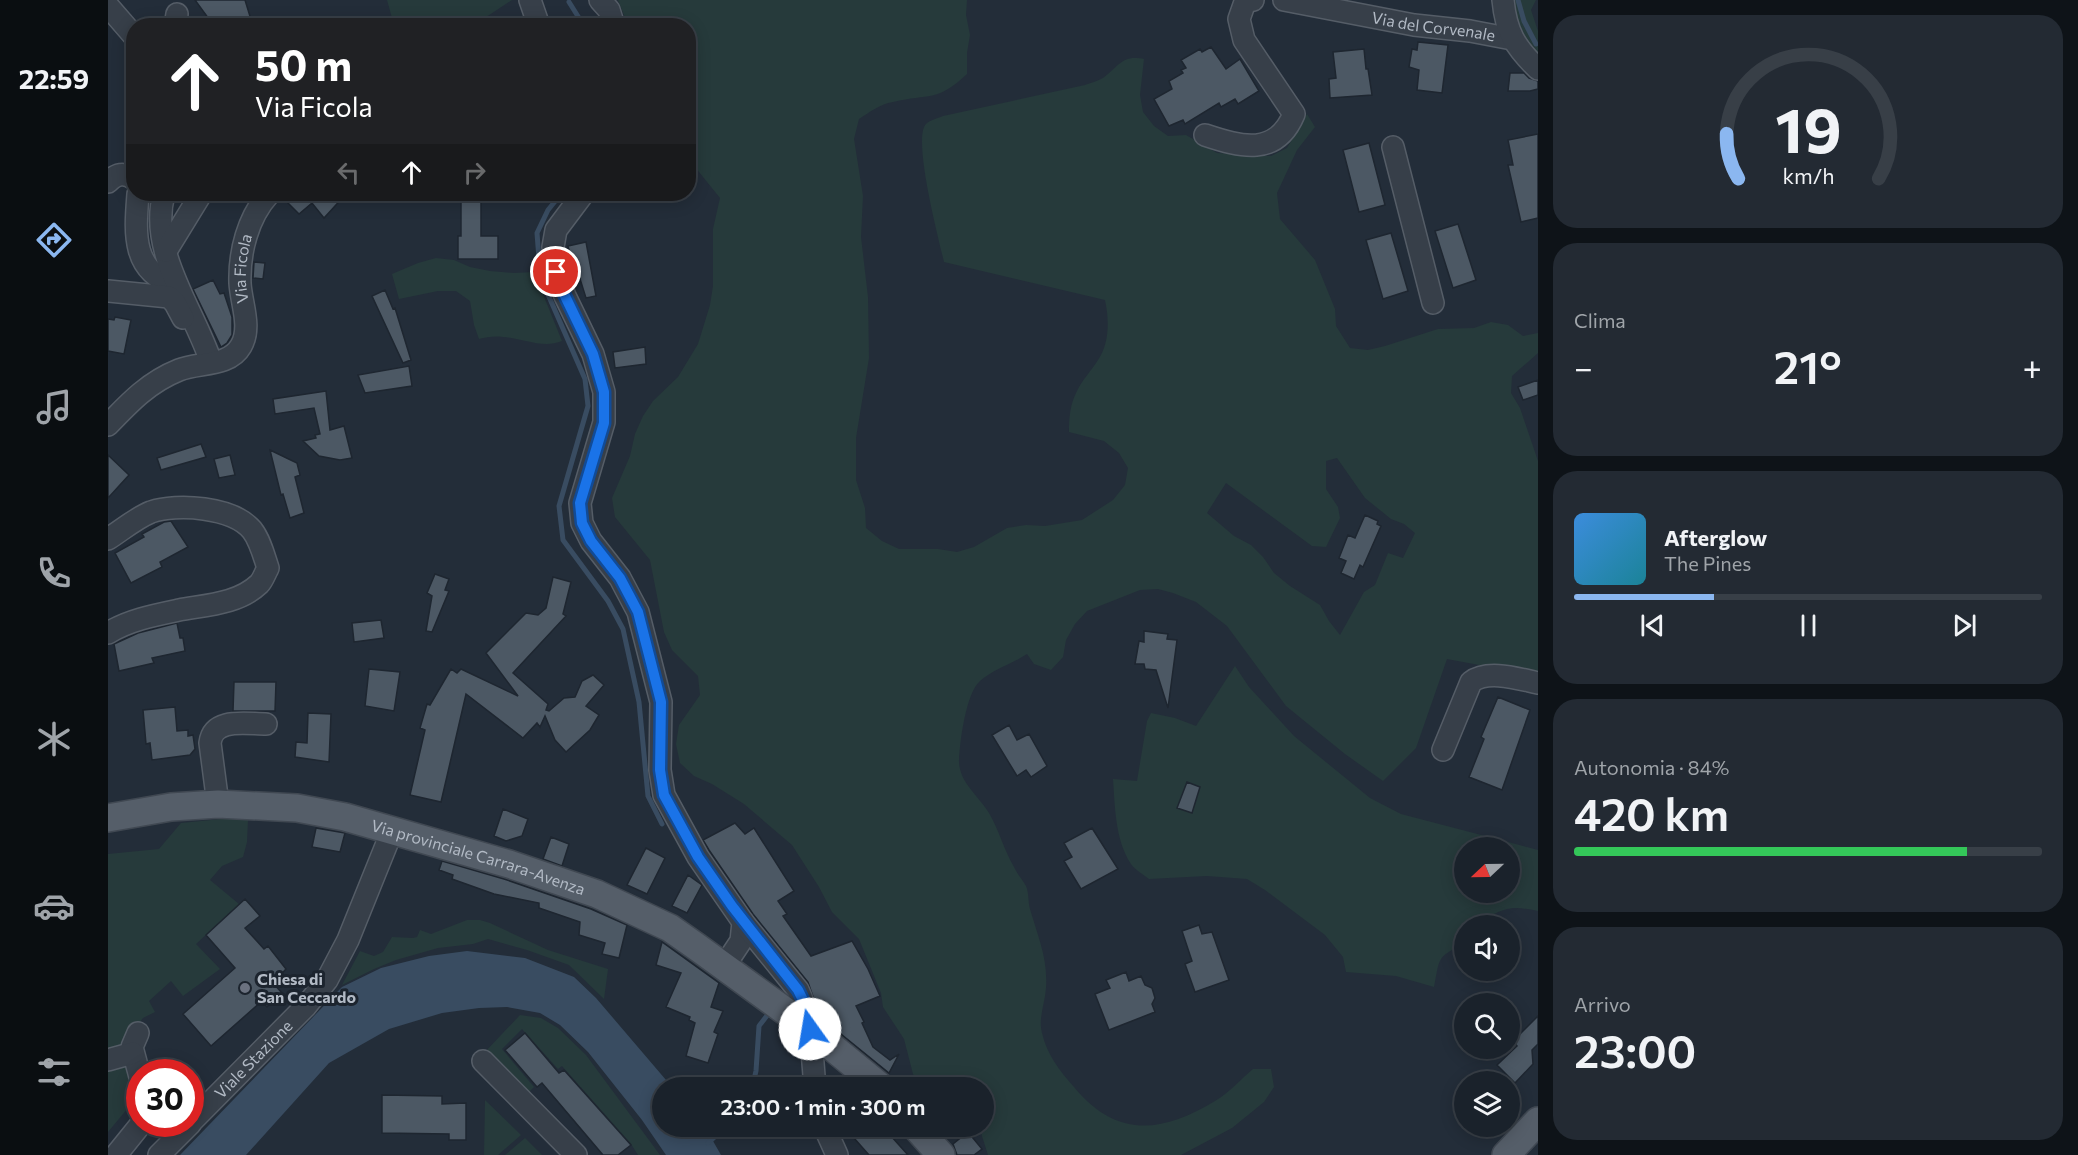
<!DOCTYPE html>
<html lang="it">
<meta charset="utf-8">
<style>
:root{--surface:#1a222b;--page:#232a33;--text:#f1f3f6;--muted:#9fa4a9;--line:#383f47;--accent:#8bb7f0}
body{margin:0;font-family:Commissioner,sans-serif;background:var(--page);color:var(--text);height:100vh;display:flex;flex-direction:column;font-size:22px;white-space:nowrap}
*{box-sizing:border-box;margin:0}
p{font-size:20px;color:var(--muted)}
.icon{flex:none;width:33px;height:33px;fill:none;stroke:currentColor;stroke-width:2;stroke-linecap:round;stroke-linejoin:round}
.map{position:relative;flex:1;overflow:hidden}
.side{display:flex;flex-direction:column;gap:15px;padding:15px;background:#0e1318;width:540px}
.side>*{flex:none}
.hud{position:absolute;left:18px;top:18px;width:570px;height:183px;border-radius:24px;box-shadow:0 3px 15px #0003,0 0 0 2px var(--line);background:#202124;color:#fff;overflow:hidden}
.needle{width:39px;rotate:248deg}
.fabs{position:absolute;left:1346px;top:837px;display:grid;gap:12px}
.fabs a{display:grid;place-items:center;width:66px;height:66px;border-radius:50%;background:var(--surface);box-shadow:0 3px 15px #0003,0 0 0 2px var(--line);font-size:30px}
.speed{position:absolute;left:18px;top:1059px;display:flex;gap:12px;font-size:30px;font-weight:700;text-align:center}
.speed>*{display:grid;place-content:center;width:78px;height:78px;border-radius:50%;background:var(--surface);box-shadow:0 3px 15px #0003,0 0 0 2px var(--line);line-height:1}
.speed .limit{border:9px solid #d22;background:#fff;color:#111}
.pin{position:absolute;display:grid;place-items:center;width:51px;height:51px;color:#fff;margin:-26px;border:3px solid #fff;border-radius:50%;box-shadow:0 2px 6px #0007}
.me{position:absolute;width:66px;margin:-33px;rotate:347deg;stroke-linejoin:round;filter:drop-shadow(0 0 4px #0008)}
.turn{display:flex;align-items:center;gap:21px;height:126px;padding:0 30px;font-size:27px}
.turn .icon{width:78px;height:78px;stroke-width:2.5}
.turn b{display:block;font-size:42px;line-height:51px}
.lanes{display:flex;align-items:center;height:57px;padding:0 30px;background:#0003;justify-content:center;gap:30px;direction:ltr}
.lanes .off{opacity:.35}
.big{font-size:45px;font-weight:600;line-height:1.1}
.side .card{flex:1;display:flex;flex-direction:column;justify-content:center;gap:9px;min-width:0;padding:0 21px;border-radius:24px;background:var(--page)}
.side .dial{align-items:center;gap:0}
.dial svg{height:156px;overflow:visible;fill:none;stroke:var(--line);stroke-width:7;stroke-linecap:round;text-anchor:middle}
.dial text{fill:var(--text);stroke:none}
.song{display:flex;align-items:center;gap:18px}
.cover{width:72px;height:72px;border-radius:9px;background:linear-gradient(135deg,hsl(210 70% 55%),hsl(190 70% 35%))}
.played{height:6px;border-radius:3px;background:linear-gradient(90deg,var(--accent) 30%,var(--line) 30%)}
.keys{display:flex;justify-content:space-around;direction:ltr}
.heat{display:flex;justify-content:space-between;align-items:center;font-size:33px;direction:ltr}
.charge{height:9px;border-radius:4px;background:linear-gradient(90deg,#34c759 84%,var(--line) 0)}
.trip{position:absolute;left:544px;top:1077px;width:342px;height:60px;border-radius:30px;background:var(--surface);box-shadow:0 3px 15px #0003,0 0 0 2px var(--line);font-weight:600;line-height:60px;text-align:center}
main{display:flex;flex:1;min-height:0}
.menu{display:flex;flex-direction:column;width:108px;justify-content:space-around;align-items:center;background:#0a0e11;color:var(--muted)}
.menu .icon{width:42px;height:42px}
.menu .selected{color:var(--accent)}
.menu b{font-size:27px;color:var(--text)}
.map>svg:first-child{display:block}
.green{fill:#263a3b;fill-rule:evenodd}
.water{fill:#394c61}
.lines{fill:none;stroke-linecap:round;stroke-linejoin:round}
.stream{stroke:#394c61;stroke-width:5}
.building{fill:#4c5864;stroke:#1e2630;stroke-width:1.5}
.minor-casing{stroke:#555d67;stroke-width:24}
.major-casing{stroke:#404852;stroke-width:30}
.minor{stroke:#373f49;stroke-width:21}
.major{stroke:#555e69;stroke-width:27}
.route-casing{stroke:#114b97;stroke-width:15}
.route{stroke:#1a73e8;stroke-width:10}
.worship-dot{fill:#6b7280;stroke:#1c242e;stroke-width:2}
.labels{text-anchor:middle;stroke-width:6;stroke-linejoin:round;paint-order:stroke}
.street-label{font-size:16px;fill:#b2bac5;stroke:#1c242e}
.poi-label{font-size:16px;font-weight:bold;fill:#b2bac5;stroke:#1c242e;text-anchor:start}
</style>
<main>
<nav class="menu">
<b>22:59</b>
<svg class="icon selected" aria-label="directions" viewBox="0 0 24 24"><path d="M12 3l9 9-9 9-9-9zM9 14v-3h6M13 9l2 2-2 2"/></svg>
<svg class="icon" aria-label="music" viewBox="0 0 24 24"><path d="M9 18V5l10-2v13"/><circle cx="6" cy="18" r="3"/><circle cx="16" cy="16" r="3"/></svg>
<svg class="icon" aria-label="phone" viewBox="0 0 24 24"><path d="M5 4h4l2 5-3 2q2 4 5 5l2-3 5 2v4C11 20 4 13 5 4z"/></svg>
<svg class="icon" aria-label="climate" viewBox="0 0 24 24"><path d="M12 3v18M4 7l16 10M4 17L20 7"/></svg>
<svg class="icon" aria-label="car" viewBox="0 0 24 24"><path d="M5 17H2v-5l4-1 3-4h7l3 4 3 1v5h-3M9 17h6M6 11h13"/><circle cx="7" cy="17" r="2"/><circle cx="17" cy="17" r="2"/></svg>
<svg class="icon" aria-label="filters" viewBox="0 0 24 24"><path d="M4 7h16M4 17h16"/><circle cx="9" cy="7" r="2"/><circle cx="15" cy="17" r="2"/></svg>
</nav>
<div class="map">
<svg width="1430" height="1155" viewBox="0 0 1430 1155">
<rect width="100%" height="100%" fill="#232d39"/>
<path class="green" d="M279,0h125l-38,25h-80z
M510,0h349l-1,15 4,20 -3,18v21c-31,29 -37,19 -74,28 -13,2 -23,10 -34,17l-5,20 9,57 -2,41 7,60 1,61 -13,80v42l9,28 1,20 16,13 17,8h39l19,3 17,-5 33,-19 19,-3 19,1 37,-6 31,-20 12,-15 3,-17 -9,-15 -15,-12 -35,-9c0,-14 1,-28 8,-41 5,-11 15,-21 21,-31 12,-18 11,-41 7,-60l-161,-38c-5,-22 -32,-124 -18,-138 4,-4 13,-6 17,-8l142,-31c5,-2 13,-4 18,-7 15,-11 19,-24 41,-19l-4,36 3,17 11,14 14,10 18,-1 31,18 54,3 16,-8 20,-34 8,13 -18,23 -20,43 3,26 35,41 20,49 1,17 14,22 18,2 17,-4 53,-17 36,-1 17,-6 17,3 15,11 15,-3v20l-26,23 -1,17 9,15 18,53v215l-91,-17 -31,89 -33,33 -38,-27 -59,-48 -59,-80 -31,-24 -23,-9 -15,-4 -18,1 -53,21 -12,13 -9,16 -3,17 -12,13 -17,-6 -7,-10c-15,10 -33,15 -47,27 -14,12 -20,60 -21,78 -1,23 20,37 30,54 10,17 15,37 25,54 3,7 9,13 12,19 3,7 2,16 4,23 8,28 18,49 16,79 -1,15 -8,31 -4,45 5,22 18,38 32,54 43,52 88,46 141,14 14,-8 26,-22 38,-32h18l3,18 -10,15 -32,26 -51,27h-193l-7,-22 -5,-6 8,-1v-38l-64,-1 -7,-13 -9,-35 -21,-32 -2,-14 -22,-54 -27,-27 -13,-25 -27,-42 -48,-41 -32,-20 -18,-8 -14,-13 -4,-19 3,-19 21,-30 -2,-19 -26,-26 -8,-18 -14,-72 -35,-43 -3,-19 18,-42 5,-22 8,-18 10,-15 25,-24 20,-33 12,-39 3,-19v-57l7,-31 -25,-31 -6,-3 -1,-138 -60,-1zM1229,458l28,40 26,21 13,5 11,9 -12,25 -15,-5 -13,32 -11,7 -24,43 -11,-14 -9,-16 -30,-19 -16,-13 -11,-16 -12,-12 -17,-9 -27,-23 19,-30 86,63 14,1 14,-29 -2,-11 -12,-18v-28z
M1400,0h28l-5,10 7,21v26l-24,-31z
M328,258l18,2 16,7 20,4 24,2 20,-1 28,69c-20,8 -39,-3 -59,-4 -8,-1 -17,0 -24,2l-5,-14 -4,-24 -14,-10h-18l-39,8 -7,-25 26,-11z
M1127,666l14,21 45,49 76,62 31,16 137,36v61c-12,-2 -22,-5 -34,-1 -17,5 -21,15 -40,16v18c-28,13 -24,14 -30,43l-38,-11 -50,-4 -3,-15 -18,-22 -60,-45 -18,-11 -40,-3 -58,3c-5,-4 -14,-9 -18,-15 -16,-24 -16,-58 -18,-85l24,2 10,-60 4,-8 24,5 21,8zM1356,848h45v44h-45z
M133,817l7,3 -1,22 -4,15 -21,9 -12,14 29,24 -43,40 24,25 -37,27 -12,-15 -22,20 6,11 -12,6 -12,16 7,62 -30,36v-278l51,-5 22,-26z
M359,920h13l10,3 58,27 60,19 -4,30 -35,-34 -42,-15 -39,-11 -15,5 -35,4 -42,12 -22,9 -32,16 18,-34 14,5 9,-4 9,-15 21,1 4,-1 3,-7 11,4z
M412,1015l21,3 17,10 28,27 74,100h-22l-7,-11 -69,-78 -4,3 -36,-40 -20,20 32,38 -7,7 -42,-42z
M377,1100l36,35 -23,20h-14z
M417,1138l17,17h-37z"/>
<path class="water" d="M359,951l58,7 49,19 22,21 76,89 -9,1v38l42,1 16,28h-55l-24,-35 -54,-68 -28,-27 -20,-12 -33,-6 -28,1 -37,5 -53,16 -60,34 -83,92h-66l162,-168 39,-19 48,-12z"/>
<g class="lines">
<path class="stream" d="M1410,0l6,21 12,23
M461,2l15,24
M453,194l-13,16 -11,23 2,26 4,24 42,96 3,27 -29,100 4,34 45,61 15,28 16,73 9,94 14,28
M644,1088l4,-17 3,-45 10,-13
M600,1143l19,-17"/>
</g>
<path class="building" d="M87,0h50l8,26h-18l-1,-5 -20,5z
M1310,42l30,3 -6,48 -25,-3 2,-20 -10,-3 3,-18 5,1z
M1103,47l15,22 14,-10 19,32 -21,13 -3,-5 -14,8 -2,-4 -34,21 -2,-4 -14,6 -15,-27 18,-10 -3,-8 14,-8 -2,-3 5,-2 -5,-8 19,-11 2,3z
M1256,49l2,20h2l4,26 -42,3 -1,-19 7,-1 -3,-26z
M1402,73h14l5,5 9,3v8l-8,2h-22z
M1430,134v84l-17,4 -13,-57h5l-5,-25z
M1261,143l16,62 -26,7 -16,-62z
M188,194h50l-22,24 -12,-15 -13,11 -12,-12z
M373,200v36h17v23h-40v-23h3v-35z
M1350,224l18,56 -23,8 -18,-57z
M1283,233l17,58 -25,8 -17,-59z
M478,242l10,54 -10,2 -11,-35 -3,1 -4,-18z
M146,262l11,1 -2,16 -10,-1z
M105,280l7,14 4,-1 8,24v18l-5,8 -6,4 -28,-58z
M277,290l8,19 2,-1 16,52 -8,3 -31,-67z
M7,317l16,3 -7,34 -16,-3v-32l6,1z
M537,347l1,17 -31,4 -2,-16z
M301,366l3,20 -47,7 -7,-18z
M1430,380v15l-15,5 -5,-13z
M218,391l4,39 14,-4 8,32 -12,2 -21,-4 -16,-15 13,-3 -1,-3 5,-1 -6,-26 -39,6 -2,-15z
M93,444l5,13 -45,13 -4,-12z
M162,450l27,13 3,12 -5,2 9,36 -14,5 -7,-24 -2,1z
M0,455l21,20 -21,23z
M122,455l5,20 -16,3 -5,-19z
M1257,515l13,6 -1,3 4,2 -18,41 -3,-2 -6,14 -13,-6 5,-12 -7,-3 9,-23 7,3z
M63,521l17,26 -28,15 2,5 -31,16 -16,-30 29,-16 -2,-3 22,-12z
M327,574l14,5 -4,11 4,1 -17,41 -6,-1 6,-35 -5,-3z
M445,577l18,5 -8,32 3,2 -53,57 35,31 -2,6 3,1 15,-13 11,-1 7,-16 11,-6 11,10 -18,21 13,9 -9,15 -24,22 -11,-12 -10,-24 -5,11 -3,-4 -14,15 -57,-44 -25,108 -31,-7 15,-65 -5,-2 7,-24 3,1 21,-36 6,4 4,-4 57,27 -32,-43 40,-40 12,2 8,-7z
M273,620l3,18 -30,4 -2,-19z
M69,623l3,15h3l2,13 -33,7 2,5 -35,8 -5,-27 24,-11z
M1036,631l24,3 -1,5 10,1 -9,68 -12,-38 -11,-1 -1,-5h-9l4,-23 5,1z
M261,669l31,3 -6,39 -29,-5z
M126,682h42l-1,29h-42z
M1390,697l32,13 -28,80 -33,-13 15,-38 -3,-2z
M67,707l2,24 11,-1v6l5,-1 2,14 -5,6 -38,5 -2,-17 -4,1 -3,-34z
M200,713l23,1 -2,48 -34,-5 1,-15 11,1z
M901,725l8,15 12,-6 18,32 -16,11 -5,-7 -9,6 -25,-41z
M1079,782l13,5 -8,26 -15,-5z
M395,809l25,10 -6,17 -16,5 -12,-5z
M627,823l10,11 9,-6 40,63 -16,10 9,13 -4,2 28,40 41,-15 16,28 12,27 -24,10 8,16 -2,1 11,24 17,13 9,-6 -10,19 -69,-56 -12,-35 -55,-68 -44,-64 -6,-10z
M208,828l29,5 -5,19 -28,-5z
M984,828l26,41 -37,20 -17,-28 8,-4 -8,-14z
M443,837l18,7 -7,22 -19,-7z
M538,848l19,10 -18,36 -20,-9z
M334,861l62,18 87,30 36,16 -8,33 -17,-4 3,-11 -26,-8 1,-13 -41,-14v-5l-45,-9 -42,-15 1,-4 -14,-5z
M580,875l14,10 -15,28 -15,-7z
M137,899l15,17 -15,12 19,21 4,-3 18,23 -13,14 9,10 -15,14 -5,-6 -51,45 -28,-32 52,-46 -29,-33z
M1091,925l3,9 10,-2 17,48 -34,12 -10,-28 7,-3 -10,-30z
M554,942l57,41 -8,24 12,4 -9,21 4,2 -10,29 -22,-7 9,-33 -6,-3 1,-3 -24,-10 15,-34 -25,-8z
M1018,972l3,9 12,-5 4,9 7,3 3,10 -3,6 3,8 -46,18 -14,-36 15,-6 -4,-8z
M1430,1016v28l-6,6 1,14 -18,19 -18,-18 20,-19 -4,-5z
M417,1033l34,40 5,-3 67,75 -13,10h-15l-61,-72 -5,4 -32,-37z
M274,1095l60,1v8l24,-1v37h-17v-6l-67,-1z
M760,1126h14l26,29h-39l-15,-17z
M860,1132l14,17 -8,6h-17l-4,-11z"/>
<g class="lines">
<defs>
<g id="minor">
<path d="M422,0l9,26"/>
<path d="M492,0l9,10 5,16"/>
<path id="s1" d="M1176,0l130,25 56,6 42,8"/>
<path d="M1395,0c3,32 12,47 35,69"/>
<path d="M0,6l26,30"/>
<path d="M67,26l2,-12"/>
<path d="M1097,135c36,12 71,22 89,-21l-50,-74 -5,-21 6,-17 8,-2"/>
<path d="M1285,147l40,156"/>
<path d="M0,182c8,-8 16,-10 26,-3"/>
<path d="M30,194c-3,39 -7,78 39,92"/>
<path d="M56,194c-16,57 30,116 47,168"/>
<path d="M475,194l-27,36 -3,17 3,25 9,24 28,58 11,38v30l-24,81 2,20 9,18 29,37 18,34 23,90 -1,68 4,25 34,62 45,65 -2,19 -16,24"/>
<path d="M58,251l35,-57"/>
<path d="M0,291l61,6 6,6 8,15"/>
<path id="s2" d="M0,425c22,-23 41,-43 71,-55 20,-8 50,-3 62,-24 11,-19 0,-43 -1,-63 -1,-31 8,-66 29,-89"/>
<path d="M0,539c14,-9 28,-21 43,-27 26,-9 82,-5 101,18 8,10 12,26 16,38 -3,5 -5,12 -9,16 -21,20 -53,21 -80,26 -24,5 -50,10 -71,23"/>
<path d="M1335,750l28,-68c17,-13 48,-3 67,1"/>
<path d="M110,804l-8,-61c3,-26 36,-19 56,-19"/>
<path d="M635,922l55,68c14,30 14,65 17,98"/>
<path d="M30,1033l-6,14 8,30"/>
<path d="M0,1060l25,-7"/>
<path d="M375,1061l93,94"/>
<path id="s3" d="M82,1123l116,-117 21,-26 21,-40 44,-109"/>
<path d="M716,1126l13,29"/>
<path d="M8,1155l25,-31"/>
<path d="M51,1155l31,-31"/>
</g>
<g id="major">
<path id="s4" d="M0,818l63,-11 47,-3 79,4 48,9 164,47 88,30 73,34 27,19 113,82 72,59"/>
<path d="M807,1126l26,29"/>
<path d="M1398,1155l32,-34"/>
</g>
</defs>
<use href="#minor" class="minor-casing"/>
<use href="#major" class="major-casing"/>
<use href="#minor" class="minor"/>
<use href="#major" class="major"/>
</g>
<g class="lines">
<defs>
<path id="route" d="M448,272l9,24 28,58 11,38v31l-24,80 2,20 9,18 29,37 18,34 23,90 -1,68 4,25 34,62 34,49 66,84 5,10 7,29"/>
</defs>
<use href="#route" class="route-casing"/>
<use href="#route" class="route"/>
</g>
<circle class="worship-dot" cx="137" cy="988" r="6"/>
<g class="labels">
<g class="street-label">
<text dy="6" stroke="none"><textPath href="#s1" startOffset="152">Via del Corvenale</textPath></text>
<text dy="6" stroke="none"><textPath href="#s2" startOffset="238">Via Ficola</textPath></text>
<text dy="6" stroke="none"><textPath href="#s4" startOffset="378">Via provinciale Carrara-Avenza</textPath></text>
<text dy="6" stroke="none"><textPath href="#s3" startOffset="90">Viale Stazione</textPath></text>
</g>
<g class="poi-label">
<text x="149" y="985">Chiesa di<tspan x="149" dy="18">San Ceccardo</tspan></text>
</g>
</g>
</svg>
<div class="fabs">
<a><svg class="needle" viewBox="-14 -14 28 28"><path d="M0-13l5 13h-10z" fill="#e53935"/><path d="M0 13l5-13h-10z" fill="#9fa4a9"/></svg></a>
<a><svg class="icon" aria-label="sound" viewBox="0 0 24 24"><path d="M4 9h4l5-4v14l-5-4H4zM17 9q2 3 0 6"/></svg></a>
<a><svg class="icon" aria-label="search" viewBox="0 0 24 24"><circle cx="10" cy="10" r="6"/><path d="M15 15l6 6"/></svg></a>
<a><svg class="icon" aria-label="layers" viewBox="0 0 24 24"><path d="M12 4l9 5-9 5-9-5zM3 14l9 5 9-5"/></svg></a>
</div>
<div class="speed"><div class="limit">30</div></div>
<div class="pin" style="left:448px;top:272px;background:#d93025"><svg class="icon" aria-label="arrive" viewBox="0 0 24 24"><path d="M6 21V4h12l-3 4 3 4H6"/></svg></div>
<svg class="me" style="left:702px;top:1029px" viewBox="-20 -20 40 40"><circle r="19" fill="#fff"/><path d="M0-13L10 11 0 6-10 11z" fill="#1a73e8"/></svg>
<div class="trip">23:00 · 1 min · 300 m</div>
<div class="hud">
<div class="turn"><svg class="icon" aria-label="ahead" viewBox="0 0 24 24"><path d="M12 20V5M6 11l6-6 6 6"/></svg><div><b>50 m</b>Via Ficola</div></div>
<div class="lanes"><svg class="icon off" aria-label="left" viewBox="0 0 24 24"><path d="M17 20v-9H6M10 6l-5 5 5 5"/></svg><svg class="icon" aria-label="ahead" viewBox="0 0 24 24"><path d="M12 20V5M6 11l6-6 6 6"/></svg><svg class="icon off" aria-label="right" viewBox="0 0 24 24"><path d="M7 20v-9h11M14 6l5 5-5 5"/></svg></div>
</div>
</div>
<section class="side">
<div class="card dial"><svg viewBox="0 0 100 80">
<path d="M14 69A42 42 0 1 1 86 69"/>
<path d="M14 69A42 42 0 0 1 8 46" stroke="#8bb7f0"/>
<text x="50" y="56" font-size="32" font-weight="700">19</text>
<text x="50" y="72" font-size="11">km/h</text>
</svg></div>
<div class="card"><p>Clima</p>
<div class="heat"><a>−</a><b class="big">21°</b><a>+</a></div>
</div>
<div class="card">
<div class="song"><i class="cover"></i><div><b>Afterglow</b><p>The Pines</p></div></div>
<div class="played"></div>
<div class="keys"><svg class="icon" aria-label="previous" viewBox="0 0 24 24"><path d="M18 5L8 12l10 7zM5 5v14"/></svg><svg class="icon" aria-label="pause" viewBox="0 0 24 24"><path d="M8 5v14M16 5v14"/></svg><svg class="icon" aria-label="next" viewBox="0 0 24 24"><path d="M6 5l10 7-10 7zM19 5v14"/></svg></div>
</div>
<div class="card"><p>Autonomia · 84%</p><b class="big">420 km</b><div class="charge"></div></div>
<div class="card"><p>Arrivo</p><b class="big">23:00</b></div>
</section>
</main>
